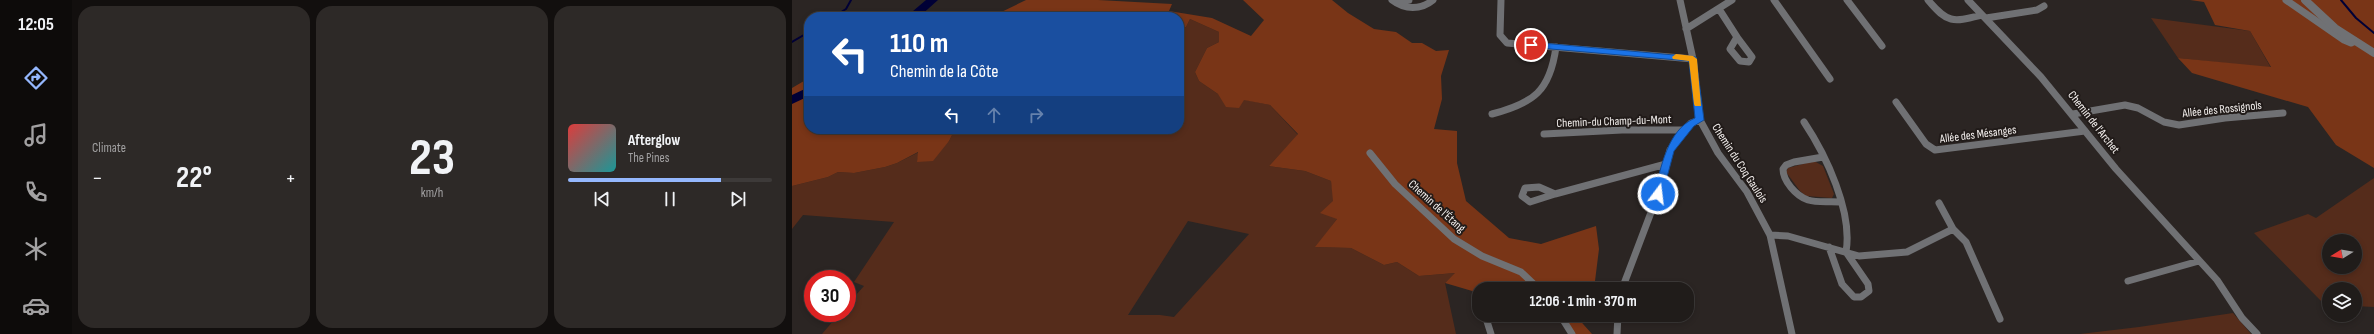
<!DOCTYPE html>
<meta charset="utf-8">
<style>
:root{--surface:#201c1a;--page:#2d2927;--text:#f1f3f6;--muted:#a2a1a2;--line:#3d3a39;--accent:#94b7fd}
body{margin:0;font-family:"Sofia Sans Condensed",sans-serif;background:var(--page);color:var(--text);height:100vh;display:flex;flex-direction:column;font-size:15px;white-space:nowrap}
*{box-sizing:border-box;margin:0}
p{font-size:13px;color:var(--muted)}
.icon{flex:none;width:22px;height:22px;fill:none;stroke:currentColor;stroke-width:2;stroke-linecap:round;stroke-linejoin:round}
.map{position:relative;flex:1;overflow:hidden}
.details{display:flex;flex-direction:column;gap:6px;padding:6px;background:#120f0e;width:720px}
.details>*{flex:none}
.guide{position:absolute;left:12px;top:12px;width:380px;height:122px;border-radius:16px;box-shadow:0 2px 6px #0003,0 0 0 1px var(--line);background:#1a4fa0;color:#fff;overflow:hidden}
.needle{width:26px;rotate:259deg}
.buttons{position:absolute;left:1530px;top:234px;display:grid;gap:8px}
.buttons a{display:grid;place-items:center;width:40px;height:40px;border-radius:50%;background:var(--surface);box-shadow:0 2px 6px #0003,0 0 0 1px var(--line);font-size:20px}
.speed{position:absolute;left:12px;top:270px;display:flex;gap:8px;font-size:20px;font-weight:700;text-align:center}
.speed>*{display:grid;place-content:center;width:52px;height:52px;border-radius:50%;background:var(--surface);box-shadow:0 2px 6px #0003,0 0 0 1px var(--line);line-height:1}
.speed .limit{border:6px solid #d22;background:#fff;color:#111}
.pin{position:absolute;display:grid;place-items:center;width:34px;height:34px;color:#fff;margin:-17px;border:2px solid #fff;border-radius:50%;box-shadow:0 1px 4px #0007}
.me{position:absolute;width:44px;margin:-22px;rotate:15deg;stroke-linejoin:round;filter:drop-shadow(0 0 3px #0008)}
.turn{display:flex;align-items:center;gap:14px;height:84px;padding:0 20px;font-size:18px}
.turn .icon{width:52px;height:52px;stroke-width:2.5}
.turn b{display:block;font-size:28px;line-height:34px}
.lanes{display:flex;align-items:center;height:38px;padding:0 20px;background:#0003;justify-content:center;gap:20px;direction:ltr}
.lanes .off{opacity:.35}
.big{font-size:30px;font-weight:700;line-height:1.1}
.details .tile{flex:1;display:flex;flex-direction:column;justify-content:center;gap:6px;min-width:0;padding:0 14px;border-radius:16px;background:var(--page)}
.details .dial{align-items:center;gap:0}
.dial b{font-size:52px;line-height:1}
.song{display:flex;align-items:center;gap:12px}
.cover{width:48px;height:48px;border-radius:6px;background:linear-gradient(135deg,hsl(0 70% 55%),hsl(180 70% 35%))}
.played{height:4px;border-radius:2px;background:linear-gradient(90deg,var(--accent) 75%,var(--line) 75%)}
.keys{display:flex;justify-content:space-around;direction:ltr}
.heat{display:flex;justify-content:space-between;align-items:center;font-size:22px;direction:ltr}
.details .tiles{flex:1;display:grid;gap:6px;grid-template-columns:repeat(3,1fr)}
.trip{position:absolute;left:680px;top:282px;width:222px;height:40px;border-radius:16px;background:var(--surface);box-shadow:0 2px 6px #0003,0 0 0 1px var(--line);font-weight:700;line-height:40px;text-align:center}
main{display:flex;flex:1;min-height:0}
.tab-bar{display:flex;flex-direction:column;width:72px;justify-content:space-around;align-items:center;background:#0d0b0a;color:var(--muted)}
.tab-bar .icon{width:28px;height:28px}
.tab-bar .on{color:var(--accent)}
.tab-bar b{font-size:18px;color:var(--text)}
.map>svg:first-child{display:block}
.green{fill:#552c1b;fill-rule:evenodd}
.forest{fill:#793517}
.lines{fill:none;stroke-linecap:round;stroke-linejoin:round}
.stream{stroke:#000036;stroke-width:2}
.river{fill:#000036;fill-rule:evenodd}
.minor{stroke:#707174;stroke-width:7}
.tertiary{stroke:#707174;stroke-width:8}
.route{fill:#1a73e8;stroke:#114b97}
.slow{fill:#f59e0b}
.labels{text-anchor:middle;stroke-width:4;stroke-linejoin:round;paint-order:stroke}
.street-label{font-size:12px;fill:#f5f1ef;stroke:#211b19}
</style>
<main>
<nav class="tab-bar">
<b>12:05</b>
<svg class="icon on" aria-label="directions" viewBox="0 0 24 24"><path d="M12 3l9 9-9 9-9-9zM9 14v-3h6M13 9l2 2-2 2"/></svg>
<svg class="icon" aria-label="music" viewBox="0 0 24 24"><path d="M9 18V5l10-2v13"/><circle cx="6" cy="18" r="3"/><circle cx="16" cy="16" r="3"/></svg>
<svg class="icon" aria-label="phone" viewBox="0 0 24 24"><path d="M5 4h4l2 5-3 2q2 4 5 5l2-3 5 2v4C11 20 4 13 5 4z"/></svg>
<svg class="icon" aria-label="climate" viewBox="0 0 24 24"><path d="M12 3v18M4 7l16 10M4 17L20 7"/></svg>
<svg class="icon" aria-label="car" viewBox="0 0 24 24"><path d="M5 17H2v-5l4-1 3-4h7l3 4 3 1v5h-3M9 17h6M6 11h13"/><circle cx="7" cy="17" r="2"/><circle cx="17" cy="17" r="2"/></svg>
</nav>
<section class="details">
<div class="tiles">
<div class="tile"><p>Climate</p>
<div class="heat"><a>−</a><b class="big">22°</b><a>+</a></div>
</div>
<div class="tile dial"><b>23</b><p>km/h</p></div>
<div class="tile">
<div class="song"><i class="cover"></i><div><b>Afterglow</b><p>The Pines</p></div></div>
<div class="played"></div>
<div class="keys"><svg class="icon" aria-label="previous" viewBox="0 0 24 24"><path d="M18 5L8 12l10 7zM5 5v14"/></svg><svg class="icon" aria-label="pause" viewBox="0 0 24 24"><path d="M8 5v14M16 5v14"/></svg><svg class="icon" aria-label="next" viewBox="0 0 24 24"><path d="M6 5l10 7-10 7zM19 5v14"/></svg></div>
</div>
</div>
</section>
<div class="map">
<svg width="1582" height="334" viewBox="0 0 1582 334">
<rect width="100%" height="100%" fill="#2b2523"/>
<path class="green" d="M1359,18l99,13 21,37 -93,-10z
M398,19l29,13v10l-12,6 -12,24 4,9 19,13 52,11 28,30 -29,31 36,5 26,10 6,38 -21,28 35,1 33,17 13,-3 22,14 37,-3 -11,10 11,51h-634l18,-21h7v-8l17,-19 -10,-4 40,-60 -91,-7 -11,14v-43l36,-9 10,-5 16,1 31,-6 12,-4 22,-11 -2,10 32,-21 6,-12h224v-101l7,-1zM396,221l61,13 -75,83 -14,-2h-32z
M1022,161l9,5 11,28 -2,4 -26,-2 -6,-5 -14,-19 2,-4z
M1582,178v129l-19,-1v-17h-26v17h-3l-72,-73 54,-19 8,4zM1537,241h26v26h-26z
M1441,313l18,21h-171l59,-7z"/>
<path class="forest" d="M234,0h72l74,4 -3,7 43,7 39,18 13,-16 -21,-20h89l16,13 26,16 22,3 16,11h10l14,8 13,-1 -8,26 1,23 -8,30 23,2v32l9,38 43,37 32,6 55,-18 3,23 -5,40h-115v4l-34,-10 10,-10 -36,3 -22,-14 -13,3 -33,-17 -36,-1 22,-28 -17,-6 13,-12 -2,-20 -26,-10 -36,-5 29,-32 -28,-29 -26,-5 -5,8 -13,-1 -8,-13 -19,-13 -4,-9 12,-24 12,-6v-10l-29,-13 -4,8 -7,1v-11h-188z
M1398,0h184v168l-38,-23 -28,-38 -116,-34 -14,-15 93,9 -21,-36 -35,-6 -11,-23z
M17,78v51h146l-6,12 -16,20 -16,1 1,-10 -21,11 -12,4 -31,6 -16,-1 -10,5 -36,9v-98z
M765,315h18l17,19h-23z"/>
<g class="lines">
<path class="stream" d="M1549,0l15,18 18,15
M41,17l13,-8 5,-9
M0,42l17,-10"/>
<path class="river" d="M134,0h12l-19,17h-13z
M17,87v9l-17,8v-9z"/>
<path class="minor" d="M600,0c13,10 29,10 41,0
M607,0h10
M709,0l-1,35 7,8 186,16
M888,0l13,59 7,61 18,33 29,39 23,43 22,99
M982,0l56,79
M1055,0l35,46
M1136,0c20,24 25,22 54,15
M1176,0l73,77 75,92 101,111 25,38 15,16
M1494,0l58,40 7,3 4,-2
M927,9l18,28
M1194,18l51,-8 7,-4
M894,29l46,-29
M945,37l15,20 -3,5 -9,-1 -10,-12z
M1104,102l30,42 9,6 150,-19
M700,114c42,-11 58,-23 64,-67
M1281,114l52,-9 13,3 26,14 15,3 46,-7 58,-5
M1012,122c22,33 49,90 42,130l22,32 1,7 -8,6h-7l-12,-13 -13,-37
M752,134l78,-4h63
M578,153l25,31 59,55 28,17 39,16 18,17
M1031,157l-29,5 -8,3 -3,4c0,12 13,27 25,31 10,3 22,1 32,2
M747,187l16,7 -25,8 -8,-6 3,-8z
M763,194l111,-30
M1147,203l14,26 13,13 34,77
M978,235l18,1 71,20 48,-4 46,-23
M1336,281l71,-20
M830,289l36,-95 12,-44 21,-27 9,-3
M693,315l6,19
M768,315l12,19
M825,334l1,-19"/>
<path class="tertiary" d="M1513,0l30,28 39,25"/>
</g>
<path class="route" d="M739,42l165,15 8,63 -10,6 -20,25 -12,45 -4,1 -4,-3c7,-26 13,-64 41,-76l-6,-57 -161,-14 -1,-2z"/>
<path class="slow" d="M884,54l17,2 4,3 4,47h-6l-1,-2 -5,-43 -16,-2 -1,-2z"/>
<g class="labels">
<g class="street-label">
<text transform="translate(1430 109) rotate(-6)" y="4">Allée des Rossignols</text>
<text transform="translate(822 121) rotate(-2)" y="4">Chemin-du Champ-du-Mont</text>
<text transform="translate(1302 122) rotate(52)" y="4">Chemin de l'Archet</text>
<text transform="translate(1186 134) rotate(-7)" y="4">Allée des Mésanges</text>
<text transform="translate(948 163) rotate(57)" y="4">Chemin du Coq Gaulois</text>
<text transform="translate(645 206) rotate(42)" y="4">Chemin de l'Étang</text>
</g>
</g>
</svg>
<div class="buttons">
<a><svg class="needle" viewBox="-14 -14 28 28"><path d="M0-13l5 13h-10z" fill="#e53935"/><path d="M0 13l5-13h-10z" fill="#a2a1a2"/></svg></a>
<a><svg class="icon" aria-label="layers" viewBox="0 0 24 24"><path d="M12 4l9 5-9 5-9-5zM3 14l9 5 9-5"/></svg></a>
</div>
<div class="speed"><div class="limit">30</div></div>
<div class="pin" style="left:739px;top:45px;background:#d93025"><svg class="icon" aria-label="arrive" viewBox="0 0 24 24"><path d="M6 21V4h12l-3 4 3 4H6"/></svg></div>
<svg class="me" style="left:866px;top:194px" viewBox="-20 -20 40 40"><circle r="17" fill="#1a73e8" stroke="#fff" stroke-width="3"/><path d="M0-11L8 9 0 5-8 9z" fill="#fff"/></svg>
<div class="trip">12:06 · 1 min · 370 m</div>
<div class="guide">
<div class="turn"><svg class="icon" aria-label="left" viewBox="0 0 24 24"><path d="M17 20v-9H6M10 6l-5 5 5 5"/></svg><div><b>110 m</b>Chemin de la Côte</div></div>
<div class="lanes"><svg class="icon" aria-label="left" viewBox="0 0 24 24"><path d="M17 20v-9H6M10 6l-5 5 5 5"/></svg><svg class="icon off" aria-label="ahead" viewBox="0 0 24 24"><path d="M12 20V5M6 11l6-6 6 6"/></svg><svg class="icon off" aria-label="right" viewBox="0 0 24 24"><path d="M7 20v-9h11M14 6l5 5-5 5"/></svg></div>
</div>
</div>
</main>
